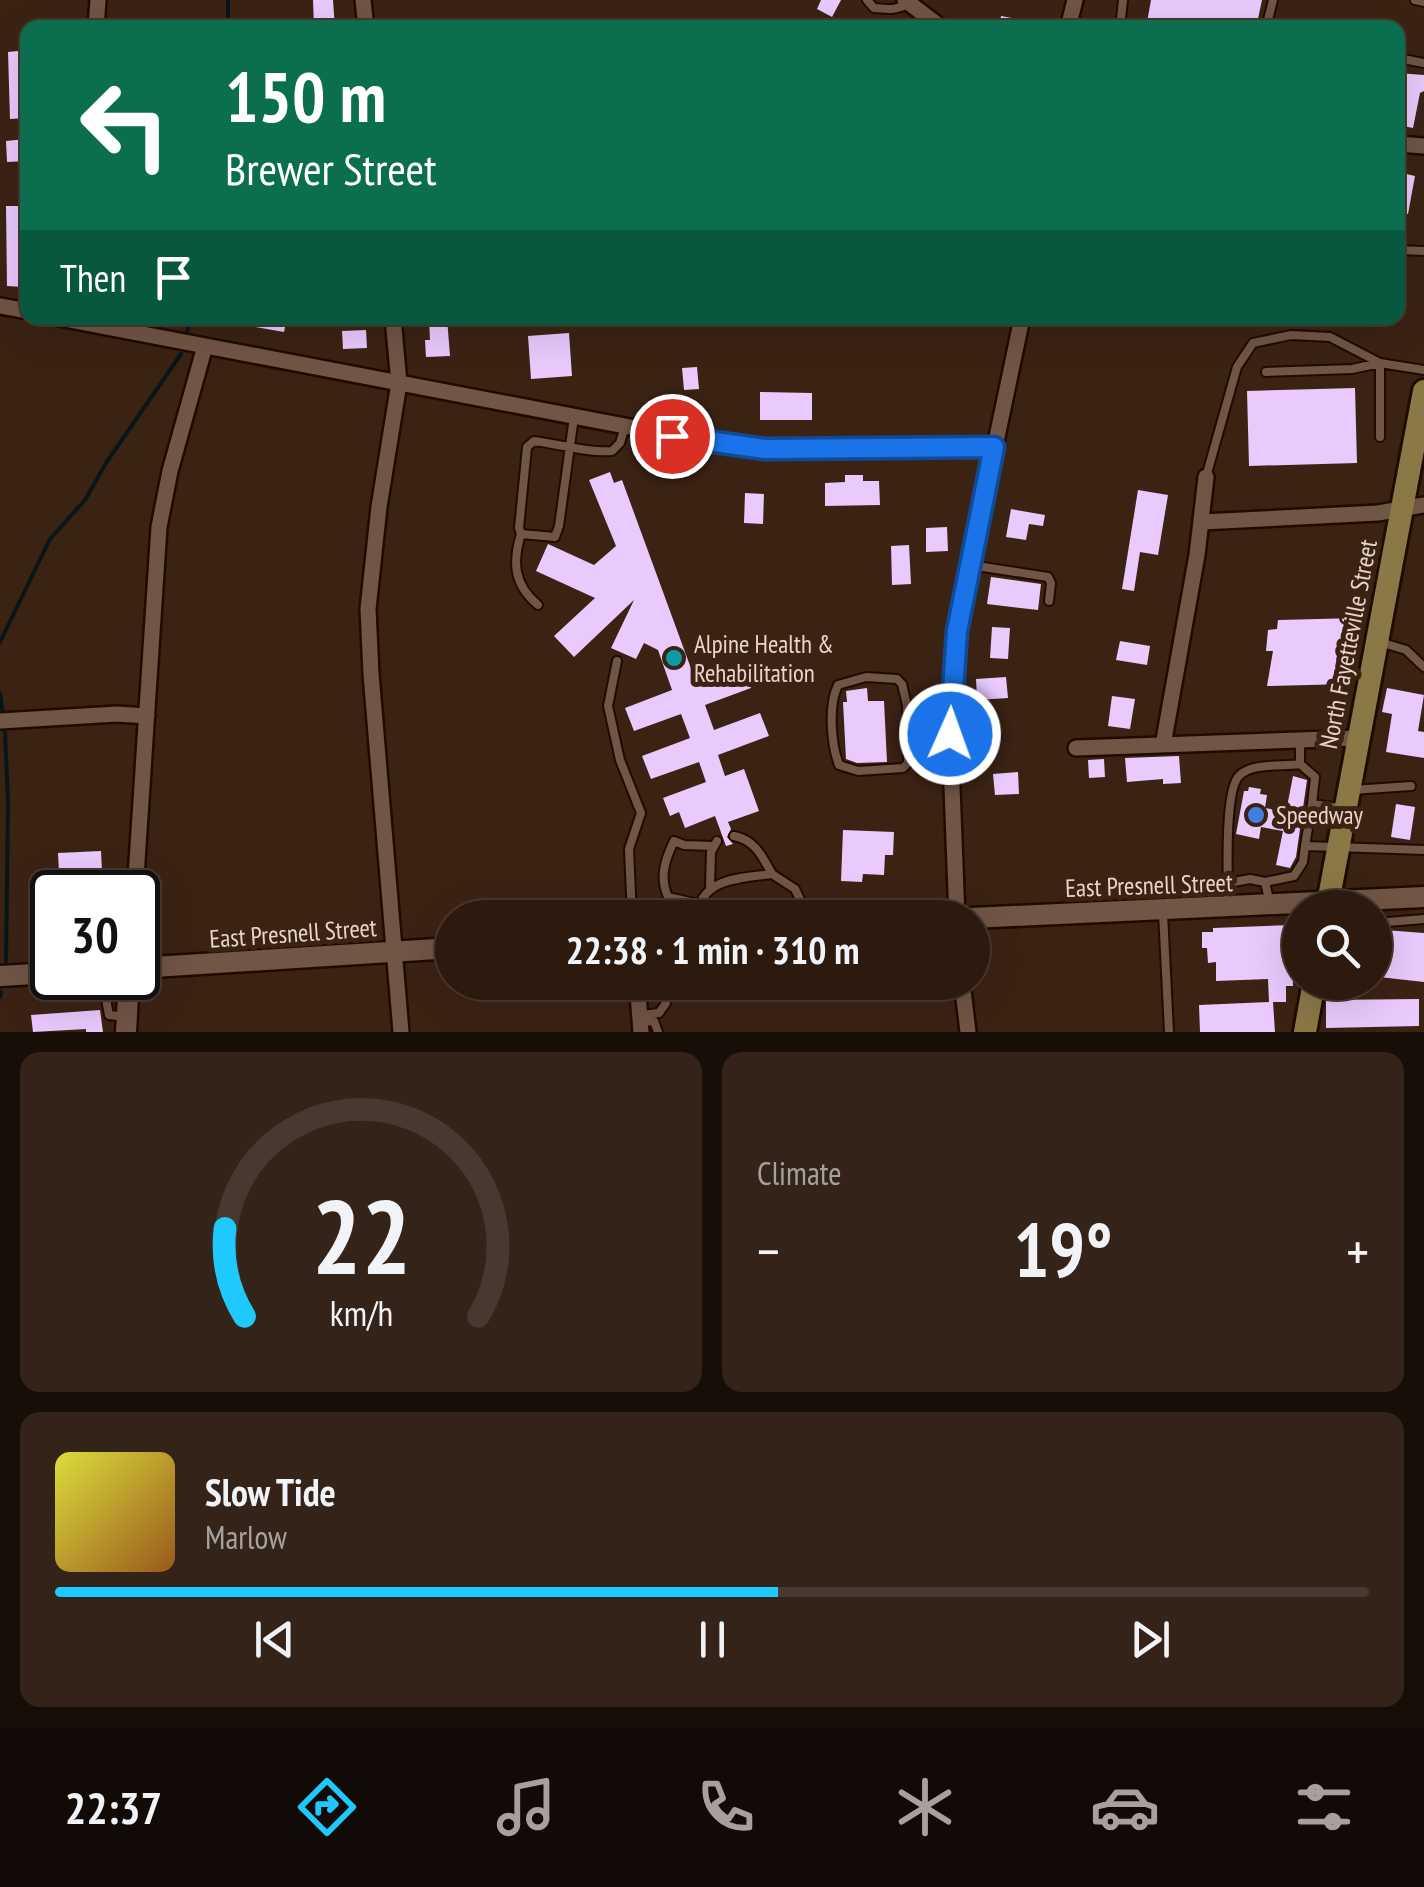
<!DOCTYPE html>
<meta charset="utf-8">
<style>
:root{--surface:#2c1a0f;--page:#342318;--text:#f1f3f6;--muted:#a6a19e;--line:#48382f;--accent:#20c9fd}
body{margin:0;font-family:"PT Sans Narrow",sans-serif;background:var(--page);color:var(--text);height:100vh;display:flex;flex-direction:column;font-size:38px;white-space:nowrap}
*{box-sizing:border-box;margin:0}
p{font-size:32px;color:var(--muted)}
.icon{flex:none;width:55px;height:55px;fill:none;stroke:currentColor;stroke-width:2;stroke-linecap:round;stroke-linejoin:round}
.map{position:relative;height:1032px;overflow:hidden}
.sheet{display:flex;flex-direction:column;gap:20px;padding:20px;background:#180e08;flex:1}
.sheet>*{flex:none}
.banner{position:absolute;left:20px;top:20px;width:1385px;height:305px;border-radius:20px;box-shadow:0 10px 40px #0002,0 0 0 2px var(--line);background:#0b6e4f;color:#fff;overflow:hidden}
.fabs{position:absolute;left:1282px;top:890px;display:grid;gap:20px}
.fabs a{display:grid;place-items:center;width:110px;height:110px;border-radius:50%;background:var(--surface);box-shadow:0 10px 40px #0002,0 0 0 2px var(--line);font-size:50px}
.speed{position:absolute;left:30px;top:870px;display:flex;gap:20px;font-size:50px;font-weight:700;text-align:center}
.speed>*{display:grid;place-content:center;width:130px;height:130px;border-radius:50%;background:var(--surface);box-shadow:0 10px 40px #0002,0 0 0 2px var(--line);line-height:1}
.speed .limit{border:5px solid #111;border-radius:15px;background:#fff;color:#111}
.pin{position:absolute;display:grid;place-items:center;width:85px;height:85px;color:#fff;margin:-42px;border:5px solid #fff;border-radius:50%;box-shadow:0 2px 10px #0007}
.me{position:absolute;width:110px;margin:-55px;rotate:2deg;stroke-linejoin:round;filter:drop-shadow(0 0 8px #0008)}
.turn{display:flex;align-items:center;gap:35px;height:210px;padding:0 40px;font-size:45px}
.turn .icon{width:130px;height:130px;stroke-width:2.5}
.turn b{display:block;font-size:70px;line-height:85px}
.then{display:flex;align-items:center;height:95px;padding:0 40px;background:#0003;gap:20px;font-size:38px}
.big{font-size:75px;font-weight:600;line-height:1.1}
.sheet .widget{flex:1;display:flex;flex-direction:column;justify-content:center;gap:15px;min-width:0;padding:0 35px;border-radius:20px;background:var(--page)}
.sheet .dial{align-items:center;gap:0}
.dial svg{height:260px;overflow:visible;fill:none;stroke:var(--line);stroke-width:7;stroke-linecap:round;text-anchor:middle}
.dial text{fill:var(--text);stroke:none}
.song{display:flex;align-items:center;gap:30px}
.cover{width:120px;height:120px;border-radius:15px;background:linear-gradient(135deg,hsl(60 70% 55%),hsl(30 70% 35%))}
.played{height:10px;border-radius:5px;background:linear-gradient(90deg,var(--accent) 55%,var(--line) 55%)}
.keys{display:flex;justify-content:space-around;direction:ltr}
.heat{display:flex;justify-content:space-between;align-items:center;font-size:55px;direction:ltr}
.sheet .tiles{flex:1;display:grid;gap:20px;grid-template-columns:1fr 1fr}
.widget:last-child{grid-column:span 2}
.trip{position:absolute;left:435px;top:900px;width:555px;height:100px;border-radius:50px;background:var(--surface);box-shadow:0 10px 40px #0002,0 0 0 2px var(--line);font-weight:600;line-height:100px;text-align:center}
.menu{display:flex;height:160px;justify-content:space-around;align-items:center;background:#120a06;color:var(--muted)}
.menu .icon{width:70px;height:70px}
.menu .current{color:var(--accent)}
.menu b{font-size:45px;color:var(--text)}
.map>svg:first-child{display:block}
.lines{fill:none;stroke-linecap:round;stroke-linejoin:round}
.stream{stroke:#091618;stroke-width:4}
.building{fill:#e8cafc}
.lane-casing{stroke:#210b01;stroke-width:12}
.street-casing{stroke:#210b01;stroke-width:20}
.secondary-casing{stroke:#210b01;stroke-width:25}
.primary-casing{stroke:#210b01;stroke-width:28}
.lane{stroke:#715545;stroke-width:8}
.street{stroke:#715545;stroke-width:15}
.secondary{stroke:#715545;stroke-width:20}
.primary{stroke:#8a7846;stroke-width:22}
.route-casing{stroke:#114b97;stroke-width:25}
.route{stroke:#1a73e8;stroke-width:18}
.culture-dot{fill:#0f9aa8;stroke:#3b2314;stroke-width:4}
.shop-dot{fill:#3f7fe0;stroke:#3b2314;stroke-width:4}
.labels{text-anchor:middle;stroke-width:10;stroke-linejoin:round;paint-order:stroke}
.poi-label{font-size:25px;fill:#e5d5cb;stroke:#3b2314;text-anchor:start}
.street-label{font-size:25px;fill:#e5d5cb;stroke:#3b2314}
</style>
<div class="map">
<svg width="1424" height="1032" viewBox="0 0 1424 1032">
<rect width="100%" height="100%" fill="#3b2314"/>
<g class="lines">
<path class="stream" d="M228,28v-28
M187,331l6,-13
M0,642l50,-103 35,-39 21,-37 75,-109
M0,693l3,21
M5,732l3,69 -2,160
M0,997l1,-5"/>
</g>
<path class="building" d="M313,0h20l2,28h-21z
M821,0h20l-9,17 -15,-8z
M1151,0h111l-6,28h-110z
M1001,16l31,6v6h-33z
M28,50v68l-18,1 -2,-67z
M1398,73l26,2v16l-4,2 -7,35 -15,-3z
M26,139l1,22 -20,1 -1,-21z
M1398,172l17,4 -7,38 -10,-2z
M6,206h22l-5,81 -16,-1z
M234,318h53l-3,14 -51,-9z
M429,318h18l3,38 -24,1 -1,-17h5z
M366,330l1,18 -24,1 -1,-18z
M569,333l3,43 -41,3 -3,-43z
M697,367l2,22 -15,1 -2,-22z
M1355,388l2,75 -108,3 -2,-75z
M760,392l52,1v27h-52z
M610,472l4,11 8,-3 74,202 47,-17 8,23 -46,17 9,25 46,-17 9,23 -51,19 7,21 19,-7 15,42 -31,11 3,7 -4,8 6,7 -7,2 -11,-30 -30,12 -6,-16 -9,4 -7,-18 43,-16 -7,-20 -48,17 -9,-23 48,-18 -9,-24 -47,17 -9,-23 47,-18 -14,-40 -14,-7 -8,16 -25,-11 23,-48 -60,57 -20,-21 41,-38 -59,-27 12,-27 46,21 22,-19 -27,-66z
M845,475h18v6h16l1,24 -55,1v-23l20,-1z
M1138,490l30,5 -10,60 -18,-3 -6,39 -12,-2z
M745,493l19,1 -1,30 -19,-1z
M1011,509l34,6 -2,11 -14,-2 -3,16 -20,-3z
M947,527l1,24 -22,1v-24z
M909,545l2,39 -19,1 -1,-39z
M991,577l50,7 -3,26 -51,-6z
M1358,618l-10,66 -81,2 6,-35h-7l2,-21 9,-1 1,-9z
M992,627l18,1 -2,31 -18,-1z
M1120,641l30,5 -3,19 -31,-5z
M1006,677l2,21 -31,2 -1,-21z
M867,688l1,13h16l3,61 -30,1 -11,-4 -3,-57h4l-1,-11z
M1387,688l37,7 -6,36 6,1v26l-38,-6 6,-38 -10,-2z
M1112,696l23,3 -5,30 -22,-3z
M1179,756l2,27 -18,1v-5l-36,3 -2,-24z
M1104,759l1,18 -16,1 -1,-18z
M1018,772l1,22 -24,1 -2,-21z
M1293,776l14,4 -11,77 -6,11 -14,-3 7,-34 -22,-4 -2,12 -23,-5 8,-43h4l1,-4 12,2 -1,5 7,1 -2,13 21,4z
M1396,804l19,3 -5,33 -19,-3z
M843,830l51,2 -1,23h-8l-1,20 -21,-1 -1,8 -21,-1z
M101,851l1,20 -19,1 1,20h-24l-2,-39z
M1291,925l2,61h-7v16h-13l2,30h-75l-1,-27 70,-3 -1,-23 -52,2v-19l-8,1 -1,-15h-5v-16h11v-4z
M1384,930l40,3v49l-45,-5z
M1419,999v27l-93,2v-28z
M100,1010l3,22h-17v-3l-53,3 -2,-17z"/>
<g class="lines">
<defs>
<path id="lane" d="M867,0l7,8c13,1 23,3 35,-5
M1415,0l9,2
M1120,28l3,-28
M1266,28l7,-28
M1398,58l26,5
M1398,250l26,1
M1266,372l86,-3 28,-6v74
M574,417l-15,109 -4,11 -34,-3 -2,-6 8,-81 7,-6c25,3 53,12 78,10l8,-8 5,-16
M1206,477l31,-110 16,-24 38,-8 39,2 50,26 44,7
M521,534c-9,29 -7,51 17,71
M970,565l78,12 3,6 -2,18
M1380,642l26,8 18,17
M617,661l-9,45 12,54 21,53 -12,36 3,69
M866,677l31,2 5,5 5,21 1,58 -5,5 -45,3 -19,-6c-8,-21 -11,-60 -1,-80z
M908,724l42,-3
M909,738l40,-3
M1300,764l15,13 -3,27
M1352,790l59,-4
M1340,808l-28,-4 -7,42 119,4
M734,836c21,4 28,20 38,38
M1265,882l29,-6 9,-14 2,-16
M1228,883l22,-4 15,3 4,18
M710,886l1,-34 6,-11
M1228,902c0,-23 -4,-111 11,-126 13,-14 44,-9 61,-12v-23
M699,904l-31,-7c-9,-20 -3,-37 6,-56l10,4 29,1
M1163,913l6,119
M698,918c0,-40 43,-40 74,-44l23,15 14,29
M1375,923l49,-4
M102,978l7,37 18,2
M1316,992h13l30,-10
M641,1015l18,-2 7,-10v-21
M640,1022l14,-1 4,11"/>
<path id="street" d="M363,0l3,28
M905,0l37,28
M96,28l2,-28
M1068,28l7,-28
M1398,144l26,2
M0,306l28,5
M59,318l660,126 46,5 229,-2
M393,318l6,65 -20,124 -11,102 3,65 30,358
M1202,522l176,-9 46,-8
M0,721l117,-7 30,2
M1163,745l34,-190 9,-78
M1076,748l281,-10
M135,892l24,-365 11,-56 35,-125
M957,918l-7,-183 1,-53 16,-102 55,-262
M637,982l4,50
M962,982l6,50"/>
<path id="secondary" d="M972,918l452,-21
M138,968l314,-20
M0,976l52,-3
M126,1032l3,-54"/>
<path id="primary" d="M1327,908l97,-517
M1305,1032l9,-50"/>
</defs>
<use href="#lane" class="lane-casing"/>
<use href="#street" class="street-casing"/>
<use href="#secondary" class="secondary-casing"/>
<use href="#primary" class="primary-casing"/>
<use href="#lane" class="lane"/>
<use href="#street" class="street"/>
<use href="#secondary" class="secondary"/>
<use href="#primary" class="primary"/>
</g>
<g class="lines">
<defs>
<path id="route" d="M672,436l93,13 229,-2 -37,184 -7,103"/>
</defs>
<use href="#route" class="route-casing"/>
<use href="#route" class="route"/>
</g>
<circle class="culture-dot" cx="674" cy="658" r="10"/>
<circle class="shop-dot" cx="1256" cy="815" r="10"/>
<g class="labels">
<g class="poi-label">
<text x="694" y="653">Alpine Health &amp;<tspan x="694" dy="29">Rehabilitation</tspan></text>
<text x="1276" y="824">Speedway</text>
</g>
<g class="street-label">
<text transform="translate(1348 644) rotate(-79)" y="9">North Fayetteville Street</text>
<text transform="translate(1149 885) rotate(-2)" y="9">East Presnell Street</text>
<text transform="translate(293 933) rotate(-4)" y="9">East Presnell Street</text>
</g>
</g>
</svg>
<div class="fabs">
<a><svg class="icon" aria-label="search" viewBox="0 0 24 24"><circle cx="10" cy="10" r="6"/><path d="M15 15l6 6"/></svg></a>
</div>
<div class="speed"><div class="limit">30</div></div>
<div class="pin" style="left:672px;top:436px;background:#d93025"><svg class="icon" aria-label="arrive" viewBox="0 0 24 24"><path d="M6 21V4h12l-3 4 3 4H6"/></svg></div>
<svg class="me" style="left:950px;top:734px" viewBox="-20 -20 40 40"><circle r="17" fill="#1a73e8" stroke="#fff" stroke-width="3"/><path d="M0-11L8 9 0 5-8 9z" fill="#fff"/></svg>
<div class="trip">22:38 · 1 min · 310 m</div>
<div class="banner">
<div class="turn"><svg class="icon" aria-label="left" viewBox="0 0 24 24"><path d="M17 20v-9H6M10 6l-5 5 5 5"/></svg><div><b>150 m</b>Brewer Street</div></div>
<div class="then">Then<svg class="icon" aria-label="arrive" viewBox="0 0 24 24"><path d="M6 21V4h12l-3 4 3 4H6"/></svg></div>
</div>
</div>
<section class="sheet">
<div class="tiles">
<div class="widget dial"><svg viewBox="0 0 100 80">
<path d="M14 69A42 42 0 1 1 86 69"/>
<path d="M14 69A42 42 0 0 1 8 42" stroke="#20c9fd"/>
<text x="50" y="56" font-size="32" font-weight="700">22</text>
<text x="50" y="72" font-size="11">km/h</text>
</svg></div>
<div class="widget"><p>Climate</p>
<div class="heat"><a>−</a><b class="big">19°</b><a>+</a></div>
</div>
<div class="widget">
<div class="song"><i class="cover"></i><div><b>Slow Tide</b><p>Marlow</p></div></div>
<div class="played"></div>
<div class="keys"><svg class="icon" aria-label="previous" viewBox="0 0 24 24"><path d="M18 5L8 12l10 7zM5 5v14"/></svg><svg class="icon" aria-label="pause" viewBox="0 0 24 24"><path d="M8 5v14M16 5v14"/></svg><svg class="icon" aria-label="next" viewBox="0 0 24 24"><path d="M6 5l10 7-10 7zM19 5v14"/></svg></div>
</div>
</div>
</section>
<nav class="menu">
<b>22:37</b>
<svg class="icon current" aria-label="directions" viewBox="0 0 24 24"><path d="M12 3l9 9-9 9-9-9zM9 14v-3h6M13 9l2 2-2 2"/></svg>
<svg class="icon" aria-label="music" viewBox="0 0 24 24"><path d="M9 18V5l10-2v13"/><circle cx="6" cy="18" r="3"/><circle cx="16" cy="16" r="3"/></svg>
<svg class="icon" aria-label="phone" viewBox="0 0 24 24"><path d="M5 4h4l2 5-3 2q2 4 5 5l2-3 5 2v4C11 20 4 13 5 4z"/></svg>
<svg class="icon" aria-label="climate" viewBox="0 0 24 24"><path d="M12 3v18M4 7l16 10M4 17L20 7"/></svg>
<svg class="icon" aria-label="car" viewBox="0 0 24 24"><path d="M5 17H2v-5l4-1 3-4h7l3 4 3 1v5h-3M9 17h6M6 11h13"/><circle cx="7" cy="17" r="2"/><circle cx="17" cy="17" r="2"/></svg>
<svg class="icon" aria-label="filters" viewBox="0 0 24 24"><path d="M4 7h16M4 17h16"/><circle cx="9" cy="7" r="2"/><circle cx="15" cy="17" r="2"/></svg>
</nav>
